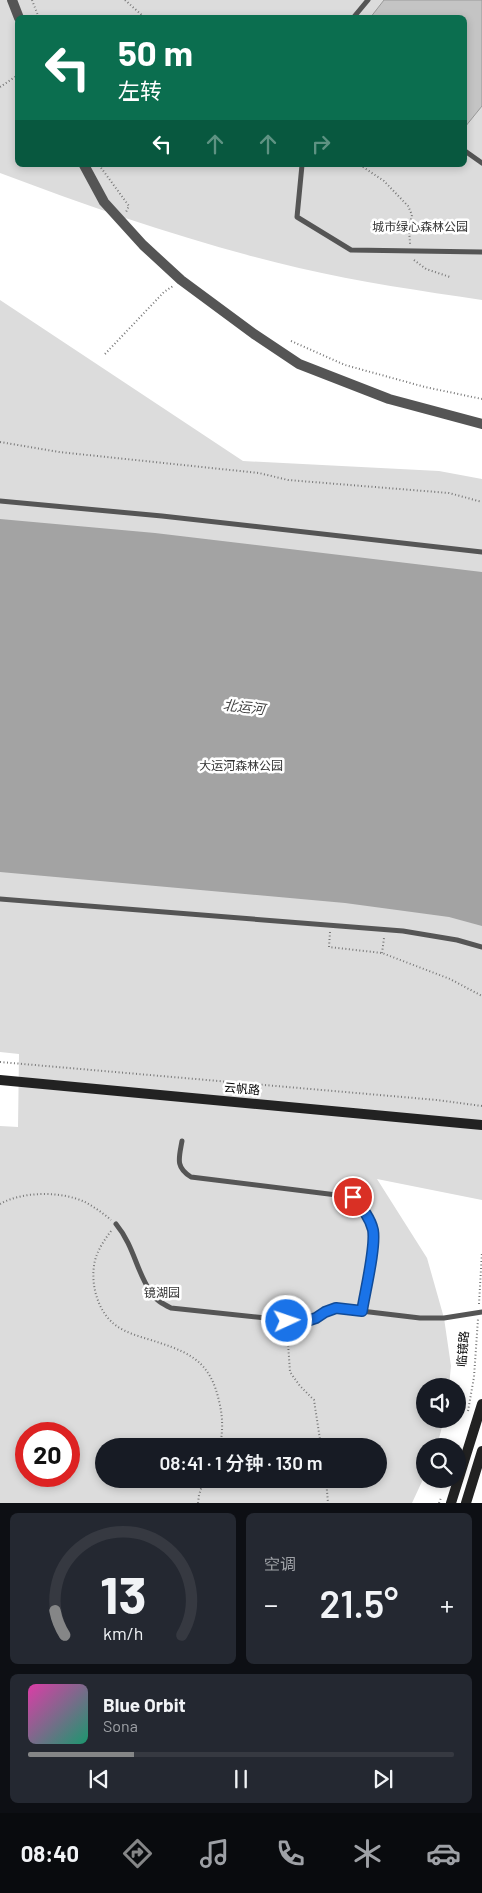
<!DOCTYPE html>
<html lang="zh">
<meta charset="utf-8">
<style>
:root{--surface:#171b24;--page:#242831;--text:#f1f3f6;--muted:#9ea1a6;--line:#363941;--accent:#858687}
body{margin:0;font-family:Barlow,"Noto Sans SC",sans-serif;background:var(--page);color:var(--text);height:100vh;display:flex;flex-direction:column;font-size:19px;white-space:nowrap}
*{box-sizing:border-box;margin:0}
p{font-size:16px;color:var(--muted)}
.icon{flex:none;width:28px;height:28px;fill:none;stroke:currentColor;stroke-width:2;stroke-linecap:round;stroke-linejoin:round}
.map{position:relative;height:1503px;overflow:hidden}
.drawer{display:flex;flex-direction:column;gap:10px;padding:10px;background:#0d0f14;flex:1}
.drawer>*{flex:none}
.banner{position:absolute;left:15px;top:15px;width:452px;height:152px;border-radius:8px;box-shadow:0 2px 8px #0003;background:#0b6e4f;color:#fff;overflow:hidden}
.tools{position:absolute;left:416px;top:1378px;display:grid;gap:10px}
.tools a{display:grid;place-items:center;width:50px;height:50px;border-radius:50%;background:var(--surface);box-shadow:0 2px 8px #0003;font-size:25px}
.speed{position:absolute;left:15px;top:1422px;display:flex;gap:10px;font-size:25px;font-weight:700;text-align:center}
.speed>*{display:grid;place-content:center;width:65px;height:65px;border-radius:50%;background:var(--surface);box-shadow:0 2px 8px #0003;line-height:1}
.speed .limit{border:8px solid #d22;background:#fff;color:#111}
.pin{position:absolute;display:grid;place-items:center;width:42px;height:42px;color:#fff;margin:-21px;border:2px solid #fff;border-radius:50%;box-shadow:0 1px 5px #0007}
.me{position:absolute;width:55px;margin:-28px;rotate:87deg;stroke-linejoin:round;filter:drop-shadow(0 0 4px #0008)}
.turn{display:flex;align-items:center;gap:18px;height:105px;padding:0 20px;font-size:22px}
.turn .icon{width:65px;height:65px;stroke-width:2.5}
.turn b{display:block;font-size:35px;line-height:42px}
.lanes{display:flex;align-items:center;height:48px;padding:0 20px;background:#0003;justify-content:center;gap:25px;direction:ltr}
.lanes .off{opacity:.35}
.big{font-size:38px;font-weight:600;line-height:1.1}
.drawer .widget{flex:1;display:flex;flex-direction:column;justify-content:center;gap:8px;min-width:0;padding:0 18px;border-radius:8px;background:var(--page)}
.drawer .dial{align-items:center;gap:0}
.dial svg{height:130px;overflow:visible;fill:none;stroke:var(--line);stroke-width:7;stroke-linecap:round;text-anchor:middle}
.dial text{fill:var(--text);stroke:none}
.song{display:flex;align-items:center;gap:15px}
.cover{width:60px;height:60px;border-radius:8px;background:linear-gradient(135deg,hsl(320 70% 55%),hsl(160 70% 35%))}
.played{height:5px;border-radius:2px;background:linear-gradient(90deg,var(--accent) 25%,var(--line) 25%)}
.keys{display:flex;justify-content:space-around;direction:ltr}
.heat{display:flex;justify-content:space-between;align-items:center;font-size:28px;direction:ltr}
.drawer .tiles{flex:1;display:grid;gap:10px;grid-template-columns:1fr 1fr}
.widget:last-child{grid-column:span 2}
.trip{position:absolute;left:95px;top:1438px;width:292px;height:50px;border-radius:25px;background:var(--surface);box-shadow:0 2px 8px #0003;font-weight:600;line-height:50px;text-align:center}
.tabs{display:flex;height:80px;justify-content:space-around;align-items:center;background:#090b0e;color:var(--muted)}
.tabs .icon{width:35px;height:35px}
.tabs .active{color:var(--accent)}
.tabs b{font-size:22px;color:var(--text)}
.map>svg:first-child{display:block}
.green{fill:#dcdcdc;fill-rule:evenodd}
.water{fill:#a3a3a3}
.building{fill:#c4c4c4;stroke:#999}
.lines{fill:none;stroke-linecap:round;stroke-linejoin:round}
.path{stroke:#777;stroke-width:2;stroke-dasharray:1 2.5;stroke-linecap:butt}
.lane{stroke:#555;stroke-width:5}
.street{stroke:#555;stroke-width:10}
.secondary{stroke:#222;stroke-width:10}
.route-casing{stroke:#114b97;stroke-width:12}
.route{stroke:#1a73e8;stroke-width:9}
.labels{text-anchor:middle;stroke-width:5;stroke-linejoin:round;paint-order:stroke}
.park-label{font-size:12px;fill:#333;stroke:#fff}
.street-label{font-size:12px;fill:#000;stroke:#fff}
.water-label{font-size:14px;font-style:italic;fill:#444;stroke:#fff}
</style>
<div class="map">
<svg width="482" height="1503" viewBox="0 0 482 1503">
<rect width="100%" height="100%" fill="#fff"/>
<path class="green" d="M0,0h482v300c-61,-9 -122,-18 -183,-32 -102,-24 -201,-58 -299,-95zM18,18h447v147h-447z
M0,300l243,161 196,10 43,8v721l-105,-21 50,79 17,60 7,48 -2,20h-24v33h19l-7,27h-12v29l-13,28h-412v-377l18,1 1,-73 -19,-2zM26,1434h43v42h-43zM104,1446h275v33h-275z"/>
<path class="water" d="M0,519l155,14 327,39v354l-33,-9 -104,-14 -345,-31z"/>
<path class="building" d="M384,0h98v106l-17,21v-109h-95z"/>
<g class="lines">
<path class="path" d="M32,0l7,18
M125,0l20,18
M0,87l18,-12
M99,165l30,41 -3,6
M360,165l24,16 24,25 4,9 -3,14 1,15
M414,260l12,9 24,8
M291,341l54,24 80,22 57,12
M105,354l59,-62 9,-6
M0,442l59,10 200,21 29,7 161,13 33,9
M330,932l-1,15 53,6 68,26 32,17
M382,953l2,-15
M0,1062l437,38 45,6
M0,1204c23,-13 61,-13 85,-2 9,5 18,11 26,18
M111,1231c-6,8 -12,17 -15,26 -7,22 0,52 18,67 12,10 32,14 46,19 34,11 51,22 59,58 4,16 4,29 1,45
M479,1304l3,-52
M287,1328l3,44 10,14 14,14 7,46
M468,1411l6,-34 4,-58
M326,1479l2,24
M198,1503l1,-8 5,-16
M439,1503l2,-5"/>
<path class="lane" d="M353,18l15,-18
M465,151l17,12
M302,165l-5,52 54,33 131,2
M0,501l162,15 320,36
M0,899l403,32 54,9 25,7
M182,1141c-3,17 -7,26 9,36l162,20c8,10 17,20 20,33 3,17 -8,62 -11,81
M116,1224c18,22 20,46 34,67 5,9 13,13 21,17l133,14c11,-4 21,-10 32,-14l84,10h24l38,-6"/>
<path class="street" d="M12,0l7,18
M84,165l20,37 39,43 38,35 73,54 45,30 90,35 93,25"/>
<path class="secondary" d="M0,1080l482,45
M451,1503l31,-99
M466,1503l16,-52"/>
</g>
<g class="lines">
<defs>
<path id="route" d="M287,1321l17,1 12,-4 9,-6 11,-4 26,3c3,-19 14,-64 11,-81 -3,-13 -12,-23 -20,-33"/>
</defs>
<use href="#route" class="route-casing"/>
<use href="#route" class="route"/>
</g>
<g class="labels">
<g class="park-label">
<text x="420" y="231">城市绿心森林公园</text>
<text x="241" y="770">大运河森林公园</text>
<text x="162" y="1297">镜湖园</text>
</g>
<g class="street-label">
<text transform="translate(242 1089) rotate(5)" y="4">云帆路</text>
<text transform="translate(463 1349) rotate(-85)" y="4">临镜路</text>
</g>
<g class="water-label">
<text transform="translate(244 707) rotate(7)" y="5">北运河</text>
</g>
</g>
</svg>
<div class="tools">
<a><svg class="icon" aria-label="sound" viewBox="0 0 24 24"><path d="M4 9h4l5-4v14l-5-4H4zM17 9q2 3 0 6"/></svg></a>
<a><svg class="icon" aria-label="search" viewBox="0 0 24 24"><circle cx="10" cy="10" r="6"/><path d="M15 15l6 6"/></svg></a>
</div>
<div class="speed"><div class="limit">20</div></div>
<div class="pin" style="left:353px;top:1197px;background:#d93025"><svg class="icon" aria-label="arrive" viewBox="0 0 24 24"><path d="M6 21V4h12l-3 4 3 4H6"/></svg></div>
<svg class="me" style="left:287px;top:1321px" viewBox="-20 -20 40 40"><circle r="17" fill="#1a73e8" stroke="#fff" stroke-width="3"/><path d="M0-11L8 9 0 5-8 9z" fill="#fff"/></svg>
<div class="trip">08:41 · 1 分钟 · 130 m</div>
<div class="banner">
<div class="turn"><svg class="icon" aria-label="left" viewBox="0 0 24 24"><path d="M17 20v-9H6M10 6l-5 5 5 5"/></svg><div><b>50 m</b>左转</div></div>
<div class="lanes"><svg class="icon" aria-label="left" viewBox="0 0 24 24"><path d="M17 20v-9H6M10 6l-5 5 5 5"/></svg><svg class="icon off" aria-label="ahead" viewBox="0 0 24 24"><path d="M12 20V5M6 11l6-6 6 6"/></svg><svg class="icon off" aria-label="ahead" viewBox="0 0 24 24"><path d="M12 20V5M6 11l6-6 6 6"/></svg><svg class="icon off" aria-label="right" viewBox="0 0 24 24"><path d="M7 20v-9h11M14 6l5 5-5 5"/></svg></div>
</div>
</div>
<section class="drawer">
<div class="tiles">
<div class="widget dial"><svg viewBox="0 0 100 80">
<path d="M14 69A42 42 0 1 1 86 69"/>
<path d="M14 69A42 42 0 0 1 8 54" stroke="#858687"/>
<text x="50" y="56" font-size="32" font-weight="700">13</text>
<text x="50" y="72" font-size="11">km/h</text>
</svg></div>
<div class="widget"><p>空调</p>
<div class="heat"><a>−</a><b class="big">21.5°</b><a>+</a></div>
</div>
<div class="widget">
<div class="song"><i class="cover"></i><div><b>Blue Orbit</b><p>Sona</p></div></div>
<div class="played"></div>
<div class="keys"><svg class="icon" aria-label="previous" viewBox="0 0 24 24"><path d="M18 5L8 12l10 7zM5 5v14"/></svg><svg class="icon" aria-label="pause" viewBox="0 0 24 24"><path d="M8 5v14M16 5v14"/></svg><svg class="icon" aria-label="next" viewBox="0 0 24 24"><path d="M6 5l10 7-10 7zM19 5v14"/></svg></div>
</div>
</div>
</section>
<nav class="tabs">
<b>08:40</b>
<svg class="icon active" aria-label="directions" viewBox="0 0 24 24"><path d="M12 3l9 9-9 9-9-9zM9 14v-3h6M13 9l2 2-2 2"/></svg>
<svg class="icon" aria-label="music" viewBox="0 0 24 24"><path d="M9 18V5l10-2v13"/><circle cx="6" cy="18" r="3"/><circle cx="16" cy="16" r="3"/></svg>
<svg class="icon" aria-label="phone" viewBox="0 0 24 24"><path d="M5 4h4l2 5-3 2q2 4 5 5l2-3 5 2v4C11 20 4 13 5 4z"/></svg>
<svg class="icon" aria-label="climate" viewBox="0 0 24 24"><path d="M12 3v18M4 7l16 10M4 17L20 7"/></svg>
<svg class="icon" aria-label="car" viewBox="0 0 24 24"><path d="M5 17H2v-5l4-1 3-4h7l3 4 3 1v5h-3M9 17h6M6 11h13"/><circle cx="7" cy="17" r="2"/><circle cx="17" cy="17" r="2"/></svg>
</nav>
